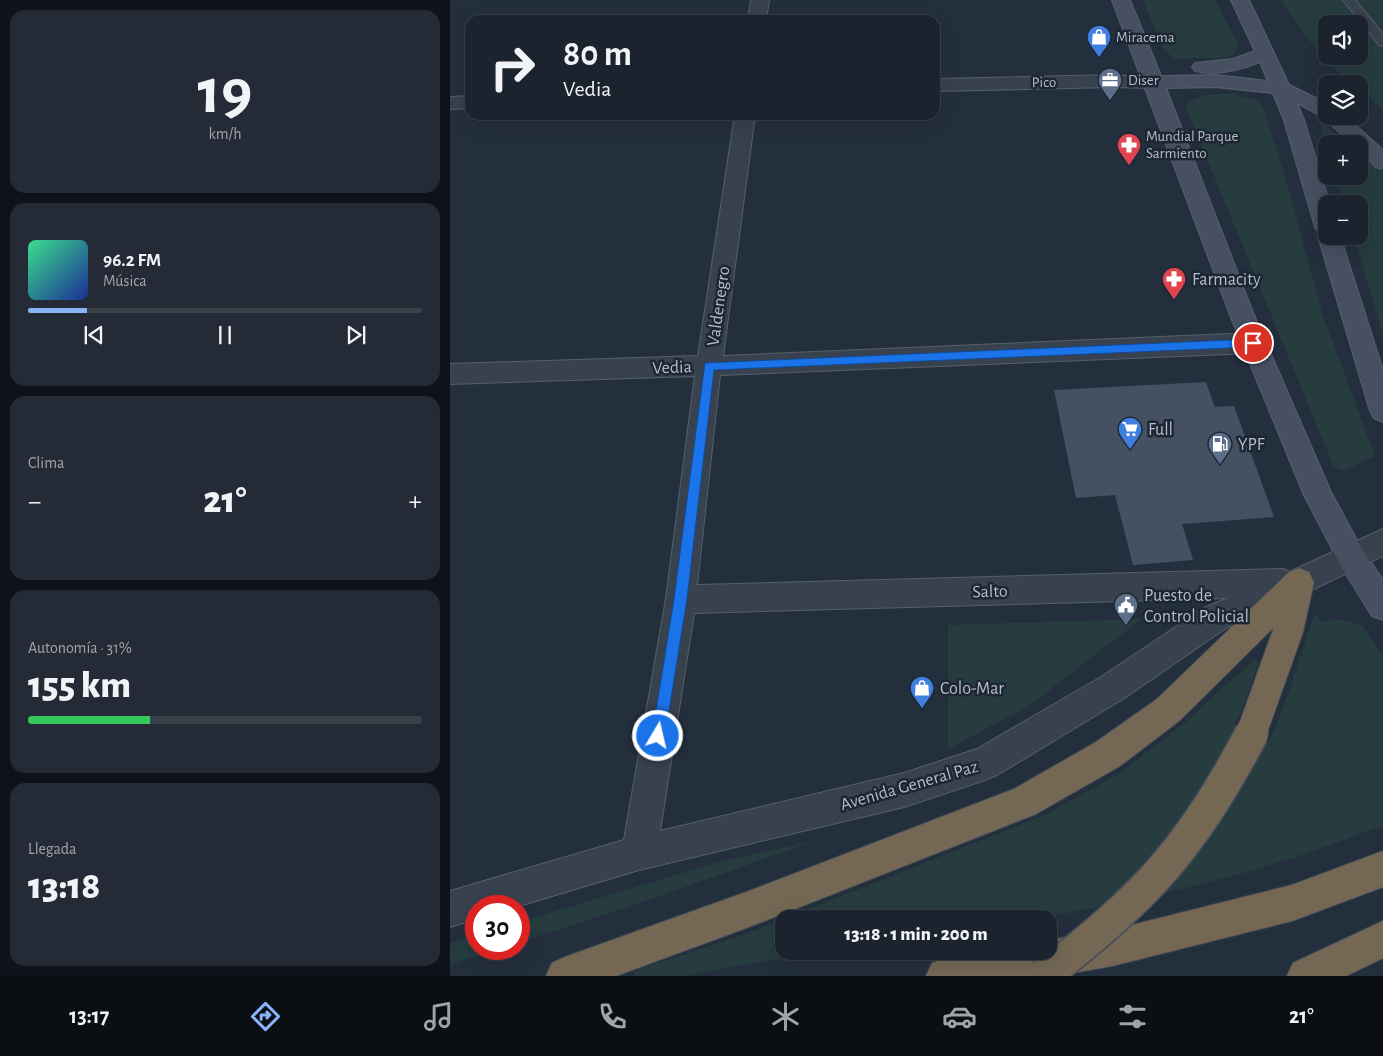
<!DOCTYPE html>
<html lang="es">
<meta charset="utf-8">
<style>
:root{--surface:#1b232e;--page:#242b36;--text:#f1f3f6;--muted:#a0a4aa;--line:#39404a;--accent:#8ab4f8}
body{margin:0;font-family:"Alegreya Sans",sans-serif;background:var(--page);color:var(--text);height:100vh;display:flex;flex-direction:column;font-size:19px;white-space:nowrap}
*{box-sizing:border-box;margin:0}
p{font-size:16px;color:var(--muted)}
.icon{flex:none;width:28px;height:28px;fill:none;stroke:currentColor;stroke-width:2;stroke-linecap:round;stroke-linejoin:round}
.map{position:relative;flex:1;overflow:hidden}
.side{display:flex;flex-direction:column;gap:10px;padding:10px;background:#0f1319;width:450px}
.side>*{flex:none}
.hud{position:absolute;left:15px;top:15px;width:475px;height:105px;border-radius:15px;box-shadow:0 5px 20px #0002,0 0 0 1px var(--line);background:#1b232e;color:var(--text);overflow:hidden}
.controls{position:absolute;left:868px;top:15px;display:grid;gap:10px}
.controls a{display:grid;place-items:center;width:50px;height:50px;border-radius:10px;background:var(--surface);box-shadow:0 5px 20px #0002,0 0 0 1px var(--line);font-size:25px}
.speed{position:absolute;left:15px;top:895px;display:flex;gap:10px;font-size:25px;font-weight:700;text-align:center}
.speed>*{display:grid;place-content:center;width:65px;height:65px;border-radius:50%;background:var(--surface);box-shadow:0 5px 20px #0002,0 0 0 1px var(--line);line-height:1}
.speed .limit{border:8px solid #d22;background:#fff;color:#111}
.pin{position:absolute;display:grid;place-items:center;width:42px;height:42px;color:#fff;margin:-21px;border:2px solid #fff;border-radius:50%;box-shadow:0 1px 5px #0007}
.me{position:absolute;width:55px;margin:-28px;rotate:9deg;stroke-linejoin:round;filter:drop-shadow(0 0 4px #0008)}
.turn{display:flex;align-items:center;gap:18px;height:105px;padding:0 15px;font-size:22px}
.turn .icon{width:65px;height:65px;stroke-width:2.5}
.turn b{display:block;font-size:35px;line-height:42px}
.big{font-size:38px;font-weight:800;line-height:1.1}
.side .card{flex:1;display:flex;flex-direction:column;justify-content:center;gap:8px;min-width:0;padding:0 18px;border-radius:15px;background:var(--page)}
.side .dial{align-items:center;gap:0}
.dial b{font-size:65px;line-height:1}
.song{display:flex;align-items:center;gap:15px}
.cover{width:60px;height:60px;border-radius:8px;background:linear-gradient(135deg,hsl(150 70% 55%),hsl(230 70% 35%))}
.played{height:5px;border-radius:2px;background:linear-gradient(90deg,var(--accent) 15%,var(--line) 15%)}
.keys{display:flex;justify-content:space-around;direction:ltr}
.heat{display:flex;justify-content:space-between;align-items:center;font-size:28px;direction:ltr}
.charge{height:8px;border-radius:4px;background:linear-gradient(90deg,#34c759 31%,var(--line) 0)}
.trip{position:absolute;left:325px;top:910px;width:282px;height:50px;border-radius:15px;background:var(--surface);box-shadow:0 5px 20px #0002,0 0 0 1px var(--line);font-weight:800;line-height:50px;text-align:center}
.tabs{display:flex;height:80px;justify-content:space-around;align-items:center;background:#0b0e12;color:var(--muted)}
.tabs .icon{width:35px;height:35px}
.tabs .selected{color:var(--accent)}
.tabs b{font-size:22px;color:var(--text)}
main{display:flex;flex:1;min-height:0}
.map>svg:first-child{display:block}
.green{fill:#263c3f;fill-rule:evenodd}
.building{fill:#455162}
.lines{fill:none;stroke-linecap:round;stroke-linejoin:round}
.service-casing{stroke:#565f6c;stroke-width:2}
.minor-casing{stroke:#565f6c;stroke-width:2}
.tertiary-casing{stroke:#565f6c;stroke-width:2}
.secondary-casing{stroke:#565f6c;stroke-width:2}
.motorway-casing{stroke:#434c59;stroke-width:2}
.service{fill:#38414e;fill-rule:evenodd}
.minor{fill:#38414e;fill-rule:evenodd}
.tertiary{fill:#38414e;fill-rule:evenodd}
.secondary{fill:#465061;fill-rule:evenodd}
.motorway{fill:#746855;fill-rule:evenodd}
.motorway-bridge-casing{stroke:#434c59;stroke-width:36;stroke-linecap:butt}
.motorway-bridge{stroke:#746855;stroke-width:33}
.route{fill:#1a73e8;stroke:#114b97}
.labels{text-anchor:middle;stroke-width:5;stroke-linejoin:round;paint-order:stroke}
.far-poi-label{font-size:15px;fill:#b4bcc9;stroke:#1d2633;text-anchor:start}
.far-street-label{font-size:15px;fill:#b4bcc9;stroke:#1d2633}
.poi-label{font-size:18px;fill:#b4bcc9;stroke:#1d2633;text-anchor:start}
.street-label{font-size:18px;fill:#b4bcc9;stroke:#1d2633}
</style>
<main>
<section class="side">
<div class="card dial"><b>19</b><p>km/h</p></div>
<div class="card">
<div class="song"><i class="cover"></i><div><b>96.2 FM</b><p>Música</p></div></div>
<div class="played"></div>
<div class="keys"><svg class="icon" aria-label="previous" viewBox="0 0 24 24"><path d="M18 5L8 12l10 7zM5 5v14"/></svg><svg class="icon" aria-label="pause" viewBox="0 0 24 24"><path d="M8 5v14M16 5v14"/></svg><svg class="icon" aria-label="next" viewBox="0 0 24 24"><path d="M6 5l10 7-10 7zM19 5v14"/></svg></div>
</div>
<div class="card"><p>Clima</p>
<div class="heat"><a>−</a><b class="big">21°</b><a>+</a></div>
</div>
<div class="card"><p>Autonomía · 31%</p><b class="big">155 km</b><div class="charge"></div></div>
<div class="card"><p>Llegada</p><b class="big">13:18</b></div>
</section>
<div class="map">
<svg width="933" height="976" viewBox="0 0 933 976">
<rect width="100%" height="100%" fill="#242f3e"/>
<path class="green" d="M693,0h72l23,44 -3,10 -13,4h-49l-11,-11z
M830,0h103v110l-24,-21v-5h-6l-30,-25zM876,24h33v32h-33z
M782,94l25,6 6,7 21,66 38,140 53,143 -31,15 -10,-4 -149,-361c12,-13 30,-12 47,-12z
M870,121l28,23h-22z
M909,152l24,20v162l-29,-98h5v-32h-15l-8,-28h23z
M866,615l7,7 10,-3 16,2 14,5 20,31v169c-30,10 -60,22 -90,32 -85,27 -175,47 -263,61h-246l263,-105 73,-41 63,-49 72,-65 3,4 -14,42 -10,19 35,18 15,-36 28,-85z
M691,619l-112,87 -81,43v-124z
M365,841l-195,69 -101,32v-20l207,-62z
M334,919v32h37l-138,25h-49v-5l112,-37z
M26,935v14h23l-49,15v-21z"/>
<path class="building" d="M756,382l9,25 19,-1 40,111 -92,7 11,36 -60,5 -18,-70 -39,3 -22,-108z"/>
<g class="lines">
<defs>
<path id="service" d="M893,0h12l28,34v12l-4,-1z"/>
<path id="minor" d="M301,0h18l-3,20h-18z
M664,75l46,3 3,4 -3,4 -7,2 -39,-1 -179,4v-12z
M20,96v12l-20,1v-12z
M285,115h20l-32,241 530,-23 9,3 3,7 -3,7 -9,3 -533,22 -23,210 586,-16 7,3 5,-2 10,4 5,10 -5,10 -79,34 -103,71 -126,76 -12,5 -81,27 -265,63 -120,36h-43v13l-26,8v-36l174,-51 42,-241 29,-223 -245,8v-20l248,-8zM778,598l-24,10 -103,69 -124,72 -73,24 -244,58 34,-218z"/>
<path id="tertiary" d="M933,529v27l-84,40 -10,-4 -5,-10 5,-10z"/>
<path id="secondary" d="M662,0h18l31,76 55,-1 52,6 -8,-19c-20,8 -44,14 -65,9l-3,-4 3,-4 38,-4 22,-8 -24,-51h18l40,85 37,18v13h19l38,34v19l-7,-2 -17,-17v-6h-7l-29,-27 -26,-14 7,17 26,84h-4v32h14l43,134v52l-9,-4 -4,-7 -52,-175 2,-3 -5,-6 -31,-107 -11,-27 -57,-6 -50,1 88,227 76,175 31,58 22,32v40l-11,-4 -31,-50 -37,-71 -74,-180z"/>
<path id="motorway" d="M849,568l10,4 5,10 -11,50 -40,112 -11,5 -11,-5 -5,-11 38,-106 -95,94 -59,45 -84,48 -287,113 -133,49h-70l6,-13 13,-6 184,-66 265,-102 82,-47 61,-43 132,-127z
M933,851v36l-91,34 -180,45 -57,10h-129l6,-13c37,-15 78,-12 117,-12v-11l63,-10 180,-45z
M933,921v37l-37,18h-59l6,-13z"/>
</defs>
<use href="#service" class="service-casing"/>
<use href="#minor" class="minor-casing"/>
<use href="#tertiary" class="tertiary-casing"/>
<use href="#secondary" class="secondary-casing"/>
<use href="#motorway" class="motorway-casing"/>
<use href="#service" class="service"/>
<use href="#minor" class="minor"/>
<use href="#tertiary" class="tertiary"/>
<use href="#secondary" class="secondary"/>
<use href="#motorway" class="motorway"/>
<defs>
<path id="motorway-bridge" d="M594,976c38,-30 75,-60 108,-95 41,-44 72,-95 100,-148"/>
</defs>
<use href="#motorway-bridge" class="motorway-bridge-casing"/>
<use href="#motorway-bridge" class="motorway-bridge"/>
</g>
<path class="route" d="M803,339l5,4 -5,4 -539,23 -27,229 -22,137 -2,4 -5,2 -4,-2 -2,-4 22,-137 31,-236z"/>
<defs>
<symbol id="shop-pin" viewBox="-11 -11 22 30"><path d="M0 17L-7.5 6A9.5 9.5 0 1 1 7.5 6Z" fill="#3f7fe0" stroke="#1d2633"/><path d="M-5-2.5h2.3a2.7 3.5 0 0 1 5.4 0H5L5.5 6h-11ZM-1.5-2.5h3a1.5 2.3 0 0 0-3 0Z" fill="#fff"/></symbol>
<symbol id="office-pin" viewBox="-11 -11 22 30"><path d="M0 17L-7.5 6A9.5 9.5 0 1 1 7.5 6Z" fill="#5c6f8a" stroke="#1d2633"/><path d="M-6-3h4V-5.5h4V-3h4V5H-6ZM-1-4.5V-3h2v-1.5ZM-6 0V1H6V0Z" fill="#fff"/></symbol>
<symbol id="pharmacy-pin" viewBox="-11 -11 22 30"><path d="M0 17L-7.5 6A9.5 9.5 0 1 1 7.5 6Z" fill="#e0444e" stroke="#1d2633"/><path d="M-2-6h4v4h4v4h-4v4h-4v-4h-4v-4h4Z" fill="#fff"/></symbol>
<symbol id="supermarket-pin" viewBox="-11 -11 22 30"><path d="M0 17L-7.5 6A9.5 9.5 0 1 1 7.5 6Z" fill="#3f7fe0" stroke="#1d2633"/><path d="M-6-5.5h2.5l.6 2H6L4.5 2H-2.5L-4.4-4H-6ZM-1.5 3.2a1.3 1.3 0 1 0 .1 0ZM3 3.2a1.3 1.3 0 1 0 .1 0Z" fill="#fff"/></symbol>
<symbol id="fuel-pin" viewBox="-11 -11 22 30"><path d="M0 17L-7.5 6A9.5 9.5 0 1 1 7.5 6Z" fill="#5c6f8a" stroke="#1d2633"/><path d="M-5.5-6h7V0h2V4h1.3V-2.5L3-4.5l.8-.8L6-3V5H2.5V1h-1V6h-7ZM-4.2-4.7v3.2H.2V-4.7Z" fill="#fff"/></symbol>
<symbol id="civic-pin" viewBox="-11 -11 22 30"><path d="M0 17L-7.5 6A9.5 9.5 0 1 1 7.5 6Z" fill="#5c6f8a" stroke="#1d2633"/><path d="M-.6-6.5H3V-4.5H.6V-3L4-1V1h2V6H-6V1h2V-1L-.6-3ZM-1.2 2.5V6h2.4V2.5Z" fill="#fff"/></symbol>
</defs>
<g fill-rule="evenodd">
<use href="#shop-pin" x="635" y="23" width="28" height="38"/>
<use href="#office-pin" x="646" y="66" width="28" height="38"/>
<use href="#pharmacy-pin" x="665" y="131" width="28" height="38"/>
<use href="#pharmacy-pin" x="710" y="265" width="28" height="38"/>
<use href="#supermarket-pin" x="666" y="415" width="28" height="38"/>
<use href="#fuel-pin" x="756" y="430" width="28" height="38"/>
<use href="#civic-pin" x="662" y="591" width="28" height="38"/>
<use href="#shop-pin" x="458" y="674" width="28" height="38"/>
</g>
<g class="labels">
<g class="far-poi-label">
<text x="666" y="42">Miracema</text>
<text x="678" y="85">Diser</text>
<text x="696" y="141">Mundial Parque<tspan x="696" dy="17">Sarmiento</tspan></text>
</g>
<g class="far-street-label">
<text transform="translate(594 82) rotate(-1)" y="5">Pico</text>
</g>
<g class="poi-label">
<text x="742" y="285">Farmacity</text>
<text x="698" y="435">Full</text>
<text x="788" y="450">YPF</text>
<text x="694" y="601">Puesto de<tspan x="694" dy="21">Control Policial</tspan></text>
<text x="490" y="694">Colo-Mar</text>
</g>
<g class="street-label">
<text transform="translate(268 306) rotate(-82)" y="6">Valdenegro</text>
<text transform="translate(222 367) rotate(-2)" y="6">Vedia</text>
<text transform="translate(540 591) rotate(-2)" y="6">Salto</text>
<text transform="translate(459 785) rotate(-16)" y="6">Avenida General Paz</text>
</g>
</g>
</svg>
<div class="controls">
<a><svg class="icon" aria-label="sound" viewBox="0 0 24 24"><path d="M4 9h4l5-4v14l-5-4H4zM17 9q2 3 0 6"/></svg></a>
<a><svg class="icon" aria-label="layers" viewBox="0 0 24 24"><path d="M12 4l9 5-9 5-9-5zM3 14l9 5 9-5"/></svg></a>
<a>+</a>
<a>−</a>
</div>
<div class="speed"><div class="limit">30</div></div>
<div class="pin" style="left:803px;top:343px;background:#d93025"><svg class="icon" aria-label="arrive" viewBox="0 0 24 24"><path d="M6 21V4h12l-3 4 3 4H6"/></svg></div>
<svg class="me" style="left:208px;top:736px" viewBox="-20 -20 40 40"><circle r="17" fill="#1a73e8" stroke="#fff" stroke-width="3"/><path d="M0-11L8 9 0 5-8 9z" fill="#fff"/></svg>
<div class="trip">13:18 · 1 min · 200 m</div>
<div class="hud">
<div class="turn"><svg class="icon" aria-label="right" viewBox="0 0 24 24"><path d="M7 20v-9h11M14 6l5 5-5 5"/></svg><div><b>80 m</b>Vedia</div></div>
</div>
</div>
</main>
<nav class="tabs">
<b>13:17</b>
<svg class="icon selected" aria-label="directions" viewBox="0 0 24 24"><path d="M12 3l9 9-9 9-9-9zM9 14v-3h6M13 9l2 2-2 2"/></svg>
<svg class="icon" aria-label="music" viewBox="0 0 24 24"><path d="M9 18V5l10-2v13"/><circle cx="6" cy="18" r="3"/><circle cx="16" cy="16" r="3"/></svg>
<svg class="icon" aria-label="phone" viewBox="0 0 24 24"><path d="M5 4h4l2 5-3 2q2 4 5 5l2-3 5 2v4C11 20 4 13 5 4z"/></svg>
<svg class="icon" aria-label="climate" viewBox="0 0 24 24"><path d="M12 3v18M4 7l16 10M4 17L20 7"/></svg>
<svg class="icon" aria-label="car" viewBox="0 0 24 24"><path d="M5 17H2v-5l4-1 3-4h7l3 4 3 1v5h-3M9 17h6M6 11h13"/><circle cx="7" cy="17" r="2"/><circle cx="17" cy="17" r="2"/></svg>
<svg class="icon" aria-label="filters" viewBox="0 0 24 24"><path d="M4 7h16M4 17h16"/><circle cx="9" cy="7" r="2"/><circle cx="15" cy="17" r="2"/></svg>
<b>21°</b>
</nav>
